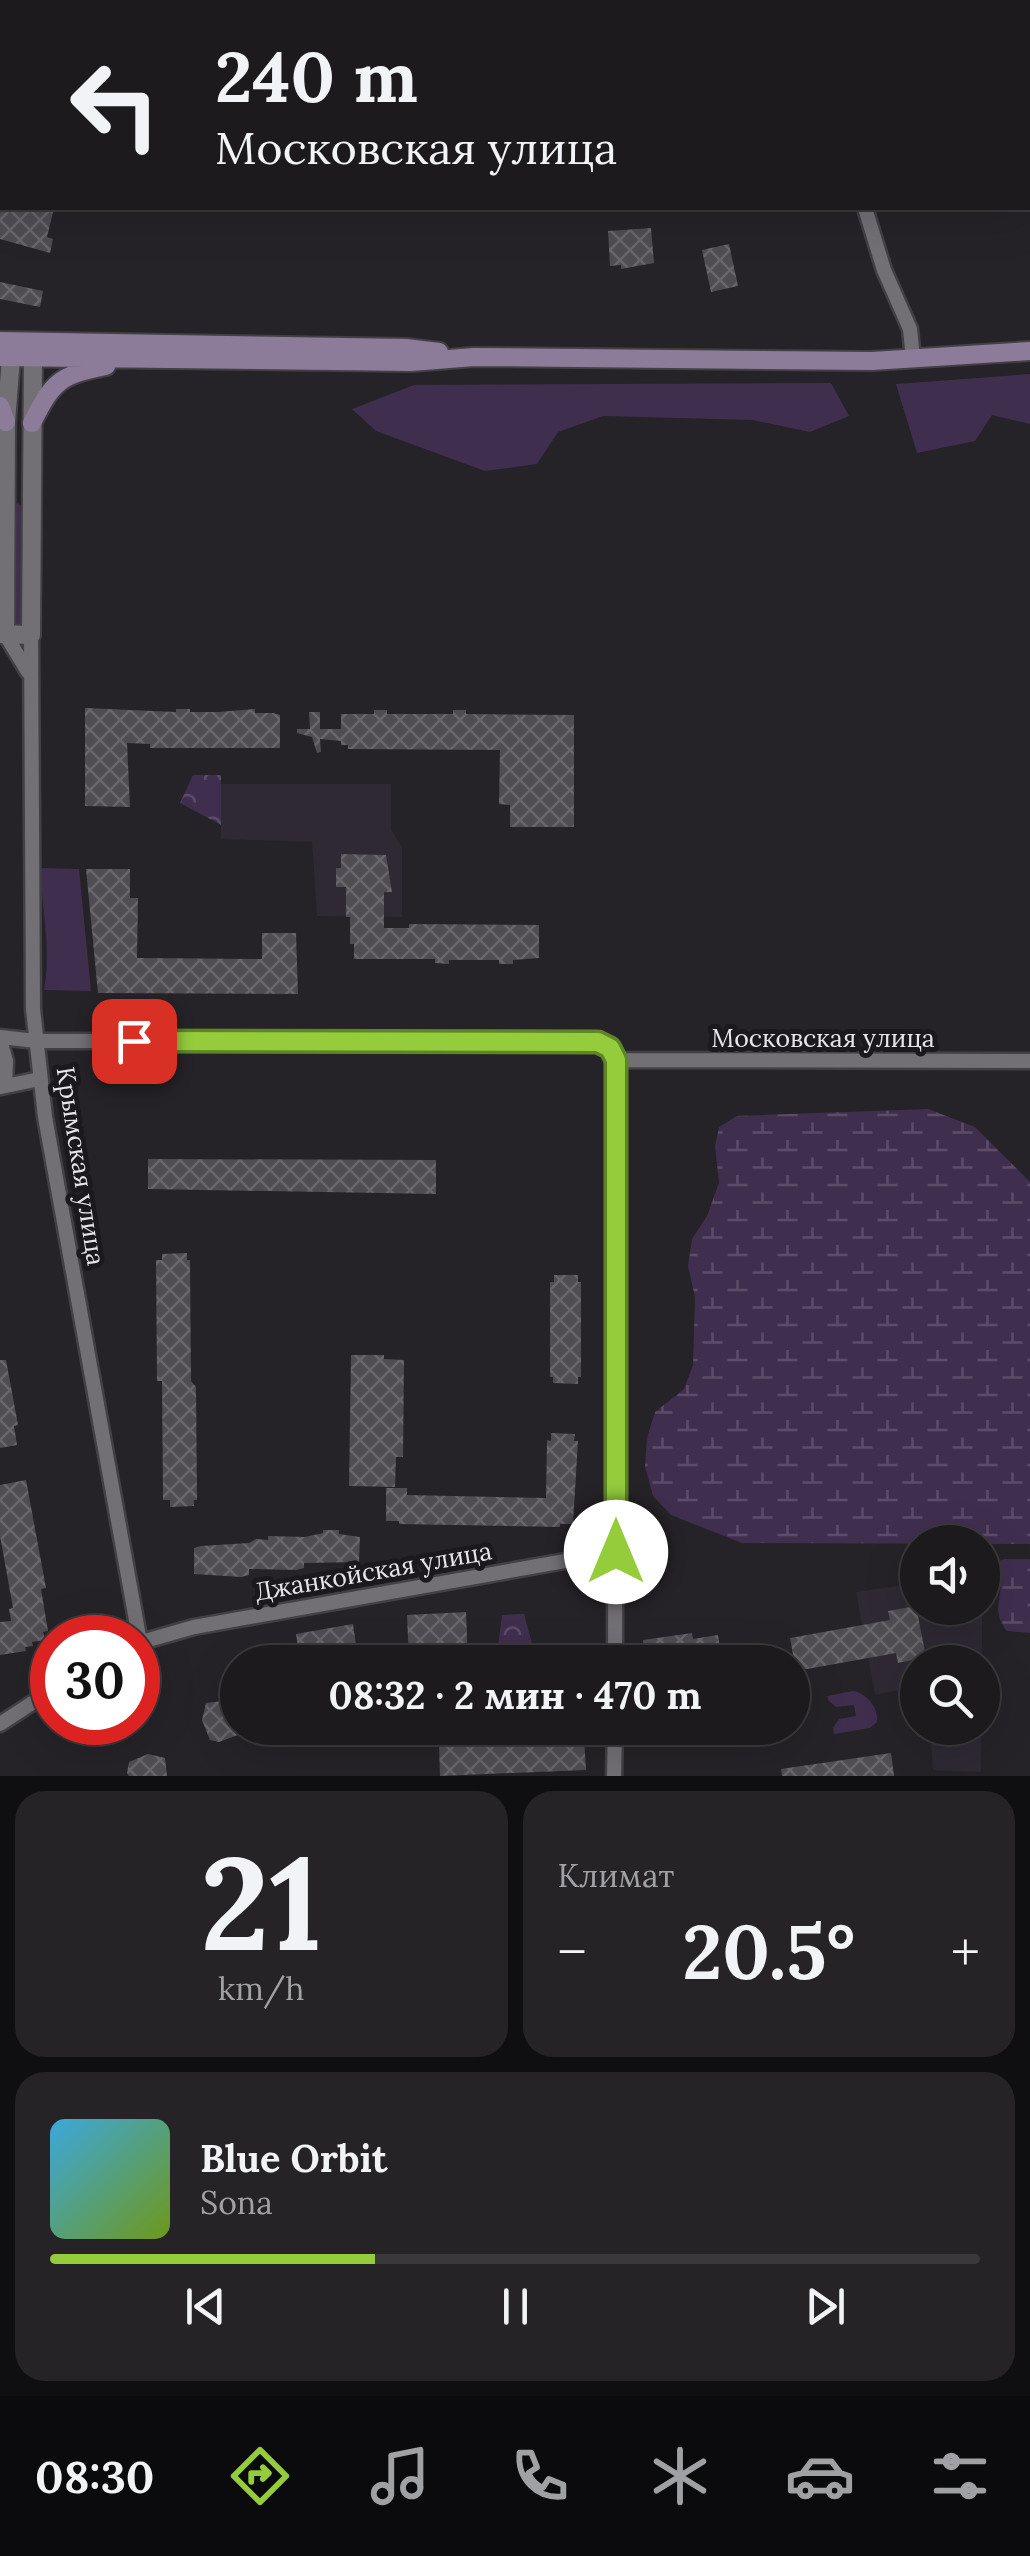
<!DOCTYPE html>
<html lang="ru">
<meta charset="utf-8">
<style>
:root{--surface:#1c1a1d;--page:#252326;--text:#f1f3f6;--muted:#a0a1a4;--line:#3a383b;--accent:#94cc3c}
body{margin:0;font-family:Lora,serif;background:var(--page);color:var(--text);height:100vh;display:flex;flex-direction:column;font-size:38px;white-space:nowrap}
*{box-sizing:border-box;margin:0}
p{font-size:32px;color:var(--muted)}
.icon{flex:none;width:55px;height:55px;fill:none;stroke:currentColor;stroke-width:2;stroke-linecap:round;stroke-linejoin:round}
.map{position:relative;height:1776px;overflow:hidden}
.sheet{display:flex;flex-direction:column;gap:15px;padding:15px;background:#0f0e10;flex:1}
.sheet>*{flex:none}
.guide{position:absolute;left:0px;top:0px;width:1030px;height:210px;box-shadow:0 10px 40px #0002,0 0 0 2px var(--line);background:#1c1a1d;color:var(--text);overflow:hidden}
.tools{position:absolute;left:900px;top:1525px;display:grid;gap:20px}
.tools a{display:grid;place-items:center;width:100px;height:100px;border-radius:50%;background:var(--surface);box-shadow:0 10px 40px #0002,0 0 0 2px var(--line);font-size:50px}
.speed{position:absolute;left:30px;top:1615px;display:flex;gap:20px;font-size:50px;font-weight:700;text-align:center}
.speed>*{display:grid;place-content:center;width:130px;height:130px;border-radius:50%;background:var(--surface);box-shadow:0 10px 40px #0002,0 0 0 2px var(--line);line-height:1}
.speed .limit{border:15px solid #d22;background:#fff;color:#111}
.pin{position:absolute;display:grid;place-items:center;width:85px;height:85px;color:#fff;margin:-42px;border-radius:20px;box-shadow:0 5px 15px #0006}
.me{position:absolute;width:110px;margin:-55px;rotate:0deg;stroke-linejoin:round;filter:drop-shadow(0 0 8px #0008)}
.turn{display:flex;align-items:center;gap:35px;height:210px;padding:0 50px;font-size:45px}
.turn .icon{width:130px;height:130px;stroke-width:2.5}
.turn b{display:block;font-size:70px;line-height:85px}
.big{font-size:75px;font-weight:800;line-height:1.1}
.sheet .tile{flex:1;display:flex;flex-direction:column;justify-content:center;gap:15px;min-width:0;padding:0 35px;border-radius:30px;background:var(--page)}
.sheet .dial{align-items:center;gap:0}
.dial b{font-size:130px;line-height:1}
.song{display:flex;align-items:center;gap:30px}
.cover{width:120px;height:120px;border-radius:15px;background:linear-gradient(135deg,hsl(200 70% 55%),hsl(80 70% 35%))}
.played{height:10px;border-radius:5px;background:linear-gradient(90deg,var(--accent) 35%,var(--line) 35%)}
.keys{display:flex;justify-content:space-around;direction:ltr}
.heat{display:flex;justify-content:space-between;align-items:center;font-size:55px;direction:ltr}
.sheet .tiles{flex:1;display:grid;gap:15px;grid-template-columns:1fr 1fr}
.tile:last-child{grid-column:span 2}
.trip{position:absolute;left:220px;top:1645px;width:590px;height:100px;border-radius:50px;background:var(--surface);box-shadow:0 10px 40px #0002,0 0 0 2px var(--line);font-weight:800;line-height:100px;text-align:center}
.tab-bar{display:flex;height:160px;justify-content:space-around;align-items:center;background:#0b0a0c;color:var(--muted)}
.tab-bar .icon{width:70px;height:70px}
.tab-bar .on{color:var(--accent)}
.tab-bar b{font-size:45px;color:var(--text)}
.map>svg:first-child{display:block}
.built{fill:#2e2933}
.grass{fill:#402e4f}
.wetland{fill:url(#wetland-marsh)}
.park{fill:url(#park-crowns)}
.building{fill:url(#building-cross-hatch)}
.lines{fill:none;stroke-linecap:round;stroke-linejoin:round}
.minor-casing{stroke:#424044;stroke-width:19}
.tertiary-casing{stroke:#424044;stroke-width:22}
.secondary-casing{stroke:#424044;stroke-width:22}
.minor{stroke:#727074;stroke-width:14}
.tertiary{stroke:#727074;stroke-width:18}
.secondary{stroke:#8c7b99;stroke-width:18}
.route-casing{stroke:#608527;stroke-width:25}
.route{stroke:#94cc3c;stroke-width:18}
.labels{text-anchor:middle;stroke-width:10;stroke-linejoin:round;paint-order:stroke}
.street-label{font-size:25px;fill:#e6e5e8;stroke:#1b191d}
</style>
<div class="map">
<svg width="1030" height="1776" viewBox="0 0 1030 1776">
<defs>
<pattern id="wetland-marsh" width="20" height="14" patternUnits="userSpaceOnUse" patternTransform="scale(2.5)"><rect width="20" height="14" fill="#402e4f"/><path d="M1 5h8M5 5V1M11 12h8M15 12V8" fill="none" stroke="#5c4c68"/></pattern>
<pattern id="park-crowns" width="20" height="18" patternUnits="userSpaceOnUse" patternTransform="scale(2.5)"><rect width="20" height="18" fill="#402e4f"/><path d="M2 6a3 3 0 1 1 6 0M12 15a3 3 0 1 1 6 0" fill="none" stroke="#5c4c68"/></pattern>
<pattern id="building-cross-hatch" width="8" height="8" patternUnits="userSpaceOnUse" patternTransform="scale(2.5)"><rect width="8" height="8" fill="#4f4d51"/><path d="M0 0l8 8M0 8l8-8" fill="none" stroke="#68666a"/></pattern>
</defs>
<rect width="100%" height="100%" fill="#252327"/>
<path class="built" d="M221,784h170v45l11,19v69l-85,-1 -5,-74 -91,-3z
M917,1583l1,25h64v54h-64l-1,50 -11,1 -5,-23 -26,5 -19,-103z
M930,1728h51v44l-48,-2z"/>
<path class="grass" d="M1030,374v50l-38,-9 -17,26 -58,12 -21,-69z
M831,383l18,33 -39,16 -58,-12 -149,-4 -45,16 -21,32 -52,7 -109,-40 -24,-22 62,-24z
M18,503l6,5 -1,120h-10l1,-123z
M41,868l38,1 12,122 -47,-1c8,-44 -3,-78 -3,-122z
M853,1691c14,2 26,18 24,31l-7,6 -36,6 -1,-6 6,-9 17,-3 -2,-11 -18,2 -7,-6 -2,-5z"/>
<path class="wetland" d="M928,1109l47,18 55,55v362l-288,-1 -71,-28 -18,-19 -8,-30 2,-28 8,-26 29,-23 9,-24 2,-68 -7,-31 4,-27 15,-23 12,-33 -4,-37 4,-19 18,-11z
M1005,1559h25v74l-23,-2c-20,-24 2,-37 -10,-64l2,-6z"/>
<path class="park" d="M193,775h28v50l-41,-22z
M524,1614l13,48h-41l6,-47z"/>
<path class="building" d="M0,208h54l-7,29 6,2 -3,14 -50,-14z
M651,228l3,35 -33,6v-4l-11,1 -2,-35z
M729,244l9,42 -27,6 -9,-42z
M0,282l43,9 -3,16 -40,-8z
M85,708l91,4v-3h14v3h28l37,-3v4h18l7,2v33h-130v-4l-23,-1 3,64 -45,-1z
M374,710h13v4h66v-4h13v4l108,1v112h-64v-22l-11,-1 1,-54 -152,-1v-4h-7v-4l-21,-2 1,13 -4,1 -5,-16 -15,-4v-4h13l-1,-17h11v17h21v-15h33z
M341,854l45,1 6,37h-8v36h25v-4l130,1v33l-26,2v4h-14v-4h-50v4l-14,-1v-4h-81v-15h-4v-27h-4v-30h-10v-19h5z
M86,869h44v29h8l-1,60 125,1v-26h34l2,61 -200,-1z
M148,1159l288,1v34l-288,-5z
M187,1253v7h3l1,121 5,6 1,113h-3v6l-24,1v-7h-7l-1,-119h-5l-1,-121h6v-6z
M554,1275h24v7h3v95h-3v7l-25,-1v-6h-3v-95h4z
M351,1355h33v4l20,1 -1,97h-7l-1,30 -46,-1z
M0,1360h6l12,65 -4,1 3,19 -17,3z
M551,1433l24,1 -1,7h4l-5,83h-13v3l-161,-3v-3h-13v-33h21v7l139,3 1,-58 4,1z
M26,1480l20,108 -5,1 7,42 -5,1 2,8 -13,2 1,4 -8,1 1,4 -26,4v-33l11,-1 -2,-12 4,-1 -13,-72v-51z
M323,1530h16v4l21,3 -1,25 -55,1v5l-8,2 -47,-1v6l-8,2 -47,-3v-26l7,-2 48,-3 7,-4 12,1v-4l37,1 18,-4z
M916,1606l10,51 -28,6 -2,-10 -100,18 -6,-33 100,-18 -2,-9z
M466,1612l2,50h-59l-2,-47z
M353,1624l3,21 -58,2 -2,-13z
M692,1633l1,6 25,-4 4,27h-75l-4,-22z
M238,1699v36l-19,7 -9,-2 -8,-20 4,-17z
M584,1738l2,32 -146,6 -1,-32z
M891,1753l3,23h-112l-1,-7z
M148,1754l17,4 2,18h-38l-2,-3 2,-11z"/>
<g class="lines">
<defs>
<path id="minor" d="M750,0l1,2
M865,208l19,62 26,59 3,29
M5,634l23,38
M31,635l2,374 12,108 95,525
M0,1037l36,4h562l12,7 6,12 -1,602
M0,1040l6,21 -1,25
M616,1060l414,1
M1,1087l39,-8
M138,1643l56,-16 422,-75
M0,1724l52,-34
M614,1776l1,-48"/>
<path id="tertiary" d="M0,634l31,1 2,-277
M5,634l1,-212 5,-64"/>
<path id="secondary" d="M0,341l406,7 33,4
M0,357l411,5 63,-5 398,4 158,-10
M0,406l6,16
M32,423c21,-42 28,-48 74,-57"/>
</defs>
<use href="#minor" class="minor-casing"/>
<use href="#tertiary" class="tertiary-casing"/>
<use href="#secondary" class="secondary-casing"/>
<use href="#minor" class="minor"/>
<use href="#tertiary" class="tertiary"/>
<use href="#secondary" class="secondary"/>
</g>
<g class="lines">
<defs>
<path id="route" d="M134,1041l464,1 12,6 6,12v492"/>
</defs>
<use href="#route" class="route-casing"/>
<use href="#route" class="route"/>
</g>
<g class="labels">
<g class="street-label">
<text x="823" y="1047">Московская улица</text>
<text transform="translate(81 1166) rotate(81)" y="9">Крымская улица</text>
<text transform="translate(373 1571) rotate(-10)" y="9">Джанкойская улица</text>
</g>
</g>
</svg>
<div class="tools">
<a><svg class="icon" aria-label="sound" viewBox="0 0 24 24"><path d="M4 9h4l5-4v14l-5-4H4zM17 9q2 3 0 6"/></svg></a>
<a><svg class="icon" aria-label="search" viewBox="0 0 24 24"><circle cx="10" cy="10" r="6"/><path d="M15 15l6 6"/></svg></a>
</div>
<div class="speed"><div class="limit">30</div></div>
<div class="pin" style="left:134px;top:1041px;background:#d93025"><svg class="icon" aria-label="arrive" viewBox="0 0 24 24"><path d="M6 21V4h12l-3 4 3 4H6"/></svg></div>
<svg class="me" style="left:616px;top:1552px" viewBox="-20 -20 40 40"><circle r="19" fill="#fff"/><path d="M0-13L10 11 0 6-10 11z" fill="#94cc3c"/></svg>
<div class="trip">08:32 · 2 мин · 470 m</div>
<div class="guide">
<div class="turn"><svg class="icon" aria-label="left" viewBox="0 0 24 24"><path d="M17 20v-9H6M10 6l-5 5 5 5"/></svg><div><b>240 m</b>Московская улица</div></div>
</div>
</div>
<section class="sheet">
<div class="tiles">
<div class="tile dial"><b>21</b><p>km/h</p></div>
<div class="tile"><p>Климат</p>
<div class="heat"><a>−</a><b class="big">20.5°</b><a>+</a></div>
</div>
<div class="tile">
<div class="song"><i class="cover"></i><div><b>Blue Orbit</b><p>Sona</p></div></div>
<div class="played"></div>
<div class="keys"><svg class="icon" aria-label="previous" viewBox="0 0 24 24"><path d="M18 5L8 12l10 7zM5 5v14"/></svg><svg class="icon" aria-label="pause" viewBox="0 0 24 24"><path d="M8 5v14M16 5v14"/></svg><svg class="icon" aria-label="next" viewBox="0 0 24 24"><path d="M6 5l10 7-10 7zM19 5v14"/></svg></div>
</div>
</div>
</section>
<nav class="tab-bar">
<b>08:30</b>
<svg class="icon on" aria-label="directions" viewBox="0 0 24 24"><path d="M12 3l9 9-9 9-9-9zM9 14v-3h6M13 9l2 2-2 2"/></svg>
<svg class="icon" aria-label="music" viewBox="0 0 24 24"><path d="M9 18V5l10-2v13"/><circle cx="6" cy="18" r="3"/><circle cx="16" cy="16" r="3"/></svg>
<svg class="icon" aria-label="phone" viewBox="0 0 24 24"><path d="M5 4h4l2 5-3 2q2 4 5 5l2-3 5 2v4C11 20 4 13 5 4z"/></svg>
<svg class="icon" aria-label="climate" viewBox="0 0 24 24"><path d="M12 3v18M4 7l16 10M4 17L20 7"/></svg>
<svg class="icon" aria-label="car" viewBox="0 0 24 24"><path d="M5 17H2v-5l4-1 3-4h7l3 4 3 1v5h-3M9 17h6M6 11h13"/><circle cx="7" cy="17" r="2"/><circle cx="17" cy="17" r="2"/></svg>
<svg class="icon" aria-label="filters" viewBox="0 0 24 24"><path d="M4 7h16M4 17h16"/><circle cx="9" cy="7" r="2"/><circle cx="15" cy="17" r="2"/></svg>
</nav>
